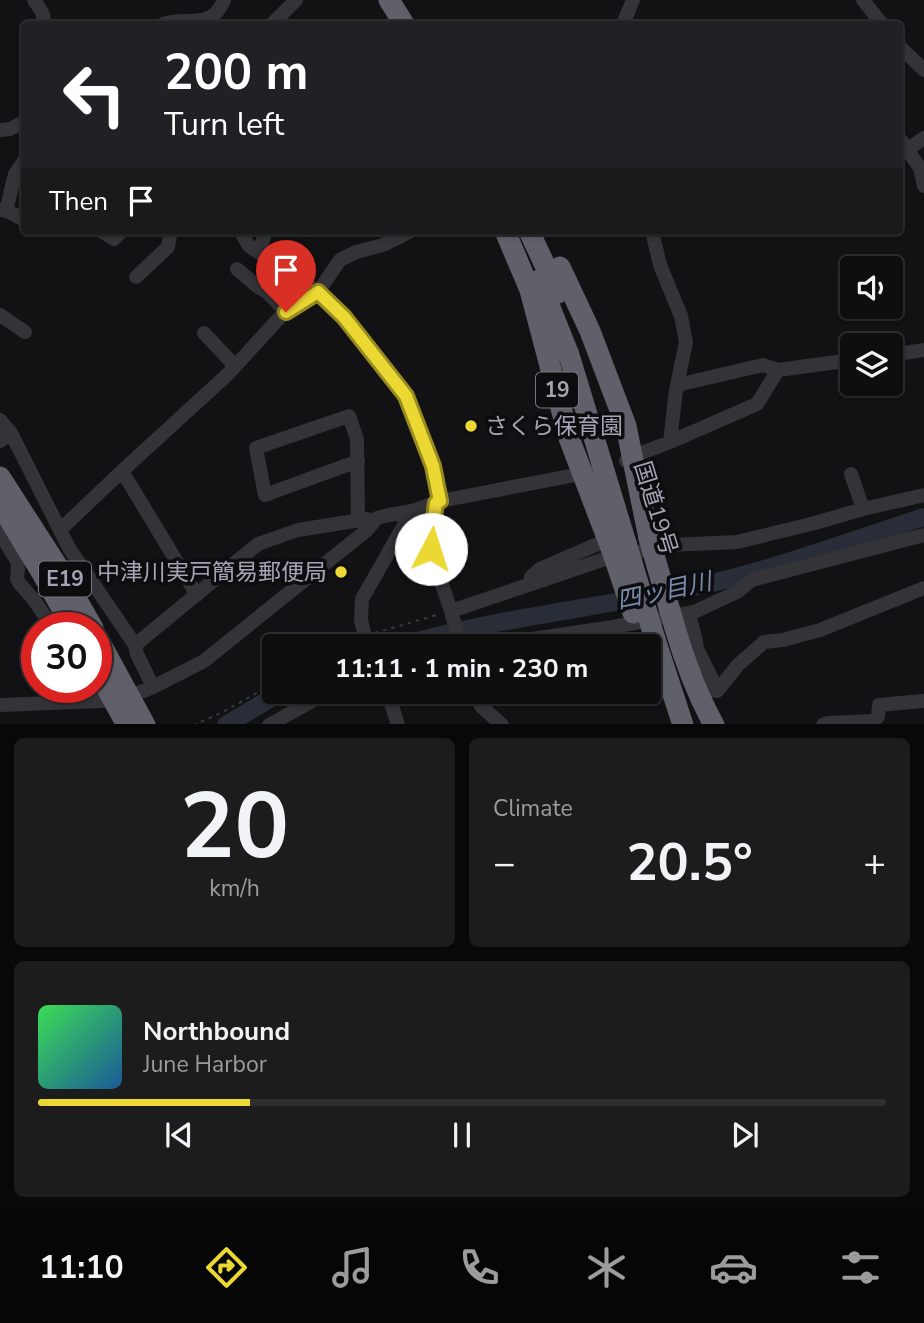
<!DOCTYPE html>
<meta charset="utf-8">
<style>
:root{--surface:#0e0e0f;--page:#1c1c1d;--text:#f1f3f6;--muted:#9b9c9e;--line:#2e2e2f;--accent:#ecd832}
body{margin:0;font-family:"Nunito Sans","Noto Sans JP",sans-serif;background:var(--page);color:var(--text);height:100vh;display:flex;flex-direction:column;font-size:26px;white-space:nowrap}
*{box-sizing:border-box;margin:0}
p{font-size:23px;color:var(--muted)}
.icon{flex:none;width:38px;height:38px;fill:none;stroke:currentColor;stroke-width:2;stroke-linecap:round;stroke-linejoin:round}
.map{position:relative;height:724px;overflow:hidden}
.drawer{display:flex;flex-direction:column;gap:14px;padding:14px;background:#080808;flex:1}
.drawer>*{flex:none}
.guide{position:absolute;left:21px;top:21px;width:882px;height:214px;border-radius:7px;box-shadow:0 2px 5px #0004,0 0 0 2px var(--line);background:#202124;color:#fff;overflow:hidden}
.fabs{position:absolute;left:840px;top:256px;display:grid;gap:14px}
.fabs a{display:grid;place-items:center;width:63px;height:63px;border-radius:7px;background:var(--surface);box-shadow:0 2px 5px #0004,0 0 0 2px var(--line);font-size:35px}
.speed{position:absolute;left:21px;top:612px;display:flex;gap:14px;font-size:35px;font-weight:700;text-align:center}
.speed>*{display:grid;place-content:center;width:91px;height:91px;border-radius:50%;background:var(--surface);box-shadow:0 2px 5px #0004,0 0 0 2px var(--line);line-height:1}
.speed .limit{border:10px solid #d22;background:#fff;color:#111}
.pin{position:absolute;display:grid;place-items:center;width:60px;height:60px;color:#fff;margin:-72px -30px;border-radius:50% 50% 50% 0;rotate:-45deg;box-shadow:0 0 7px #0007}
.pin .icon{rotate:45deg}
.me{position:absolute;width:77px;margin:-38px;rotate:5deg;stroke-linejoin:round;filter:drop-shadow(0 0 5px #0008)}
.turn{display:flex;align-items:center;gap:24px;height:147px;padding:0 28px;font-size:32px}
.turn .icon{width:91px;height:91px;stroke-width:2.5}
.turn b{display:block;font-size:49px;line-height:60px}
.then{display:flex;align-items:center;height:66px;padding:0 28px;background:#0003;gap:14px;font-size:26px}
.big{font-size:52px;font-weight:700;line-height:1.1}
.drawer .card{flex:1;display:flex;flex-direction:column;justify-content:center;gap:10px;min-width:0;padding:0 24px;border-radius:10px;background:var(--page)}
.drawer .dial{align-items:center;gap:0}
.dial b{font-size:91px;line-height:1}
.song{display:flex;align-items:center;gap:21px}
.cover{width:84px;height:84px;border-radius:10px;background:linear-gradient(135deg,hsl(130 70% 55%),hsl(210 70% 35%))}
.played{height:7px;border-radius:4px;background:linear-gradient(90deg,var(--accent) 25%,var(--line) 25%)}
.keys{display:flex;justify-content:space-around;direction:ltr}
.heat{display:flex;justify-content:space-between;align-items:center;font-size:38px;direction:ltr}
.drawer .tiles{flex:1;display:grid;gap:14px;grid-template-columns:1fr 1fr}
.card:last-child{grid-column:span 2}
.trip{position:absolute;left:262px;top:634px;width:399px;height:70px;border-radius:7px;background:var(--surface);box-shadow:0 2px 5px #0004,0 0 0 2px var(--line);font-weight:700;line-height:70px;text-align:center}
.tab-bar{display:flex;height:112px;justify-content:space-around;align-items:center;background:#060606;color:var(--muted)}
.tab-bar .icon{width:49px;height:49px}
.tab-bar .active{color:var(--accent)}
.tab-bar b{font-size:32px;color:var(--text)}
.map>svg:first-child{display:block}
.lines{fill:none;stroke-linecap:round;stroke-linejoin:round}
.river{stroke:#292d37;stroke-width:18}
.path{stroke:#393a3f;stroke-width:2;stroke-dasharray:3.5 5;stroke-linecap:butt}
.minor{stroke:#343338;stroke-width:14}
.highway{stroke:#5f6069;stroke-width:21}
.highway-bridge{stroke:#5f6069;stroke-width:21}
.route-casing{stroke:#998c20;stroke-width:18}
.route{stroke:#ecd832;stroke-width:12}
.poi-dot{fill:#ecd832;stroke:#0d0d0f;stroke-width:2.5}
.labels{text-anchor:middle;stroke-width:7;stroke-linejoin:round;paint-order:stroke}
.shield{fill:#0d0d0f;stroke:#777782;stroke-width:2}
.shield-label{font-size:21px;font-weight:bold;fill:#a4a5b4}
.poi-label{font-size:23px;fill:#a4a5b4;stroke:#0d0d0f;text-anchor:start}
.street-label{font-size:23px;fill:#a4a5b4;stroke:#0d0d0f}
.water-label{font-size:24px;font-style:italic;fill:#7b8bae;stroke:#0d0d0f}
</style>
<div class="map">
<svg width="924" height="725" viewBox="0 0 924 725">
<rect width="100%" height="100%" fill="#121214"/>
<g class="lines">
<path class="river" d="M400,646c98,-29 200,-38 299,-60 76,-17 151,-45 225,-69
M226,725l57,-34"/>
<path class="path" d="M375,633l65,-19
M343,646l11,-5
M193,725c29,-11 55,-27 82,-43"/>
<path class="minor" d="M34,0c5,8 12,15 9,24
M863,0l19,24
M163,24c23,-9 48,8 61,-24
M272,24l24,-24
M623,24l10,-24
M900,47l24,23
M0,130l10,-1 14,-7
M900,139l20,29 4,18
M901,151l13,-6 10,-7
M0,210l4,-1 20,11
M6,211l9,-37 9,-13
M101,231l13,8 8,-8
M240,231l9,15 69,46 16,15 72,89 27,70 7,35
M652,231l8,34 21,51 5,26 -10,48 -6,52
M259,252l7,-21
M237,269l21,18 9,5 19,20
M136,277l32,-30 2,-12 -2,-4
M0,315l25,17
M204,333l31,33
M891,355l33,-5
M677,385l86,-20 15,5
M0,420l11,13 58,115 66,97 2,9 16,33
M0,441l11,-8
M626,461l5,-4 39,-15 87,-38 21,-34 74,-10
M122,471l75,124
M851,474l12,35
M437,503l-5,29 -1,17 6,21 14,41 10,35
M358,521l-1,-82 -8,-23 -93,32 9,47 93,-34
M60,530l62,-59 106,-97 54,-59 36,-23 22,-32 16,-8 27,-7 28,-14
M0,533l17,28 1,8 -1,10 3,5 14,16 19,28
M530,583l1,-6 9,-8 67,-29
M451,611l151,-51 66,-15 69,-3 78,-19 48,-14 61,-14
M689,613l7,29 1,7 16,32 -3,9 7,1 21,-26 26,-23 19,-2 37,-10 104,-42
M365,637l-4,-17 1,-21 50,-88
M135,645l123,-101 40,-14 69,-11
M485,646l128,-19 81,-15 43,-20 15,-12 172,-45
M387,691l11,34
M473,691l8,15 21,19
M0,705l101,-4 30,-5 22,-9 51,-26 163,-131 10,-12 12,-3 23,-4 28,-10 151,-29
M269,725l61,-34
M823,725l6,-2 43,-2 6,-4 1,-12 45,-4"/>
<path class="highway" d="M389,0l15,24
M505,231l25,59 39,148 42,110
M529,231l29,62
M560,267l30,64 36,95 23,112
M539,280l30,75 57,188
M0,477l56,87 37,64
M0,504l42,69 31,55
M675,628c10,34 22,66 39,97
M654,636l29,89"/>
<path class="highway-bridge" d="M649,538l26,90
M626,543l28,93
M611,548l22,65
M96,635l49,90
M96,669l31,56"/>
</g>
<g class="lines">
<defs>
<path id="route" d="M286,312l32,-20 26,25 62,79 27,70 7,35 -4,2 -4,29 -1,17"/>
</defs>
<use href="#route" class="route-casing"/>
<use href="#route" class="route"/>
</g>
<g class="poi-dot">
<circle cx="471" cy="426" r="7"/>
<circle cx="341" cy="572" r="7"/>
</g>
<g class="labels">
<g class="shield">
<rect x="536" y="372.5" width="42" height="35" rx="5"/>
<rect x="39" y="561.5" width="52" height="35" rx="5"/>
</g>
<g class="shield-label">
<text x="557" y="397">19</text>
<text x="65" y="586">E19</text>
</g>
<g class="poi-label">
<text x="485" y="434">さくら保育園</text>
<text x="327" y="580" text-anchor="end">中津川実戸簡易郵便局</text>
</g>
<g class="street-label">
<text transform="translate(656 508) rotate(73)" y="8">国道19号</text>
</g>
<g class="water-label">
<text transform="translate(664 591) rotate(-12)" y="8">四ッ目川</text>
</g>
</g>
</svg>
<div class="fabs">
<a><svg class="icon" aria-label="sound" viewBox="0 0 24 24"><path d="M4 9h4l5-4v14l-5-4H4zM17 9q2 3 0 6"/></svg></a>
<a><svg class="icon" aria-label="layers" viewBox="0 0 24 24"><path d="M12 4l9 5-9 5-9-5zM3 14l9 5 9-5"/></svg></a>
</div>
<div class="speed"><div class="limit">30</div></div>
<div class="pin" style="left:286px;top:312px;background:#d93025"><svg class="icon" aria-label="arrive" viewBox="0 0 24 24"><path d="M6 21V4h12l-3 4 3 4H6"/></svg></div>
<svg class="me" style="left:431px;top:549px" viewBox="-20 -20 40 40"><circle r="19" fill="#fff"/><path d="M0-13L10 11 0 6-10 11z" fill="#ecd832"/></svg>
<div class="trip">11:11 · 1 min · 230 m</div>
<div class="guide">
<div class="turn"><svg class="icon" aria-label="left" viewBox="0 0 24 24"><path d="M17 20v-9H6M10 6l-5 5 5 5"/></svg><div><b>200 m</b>Turn left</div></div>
<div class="then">Then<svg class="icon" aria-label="arrive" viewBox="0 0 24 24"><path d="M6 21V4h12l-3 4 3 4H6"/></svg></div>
</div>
</div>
<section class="drawer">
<div class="tiles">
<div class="card dial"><b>20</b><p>km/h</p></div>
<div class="card"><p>Climate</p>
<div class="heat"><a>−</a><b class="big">20.5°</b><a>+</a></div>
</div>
<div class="card">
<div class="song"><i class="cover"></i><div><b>Northbound</b><p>June Harbor</p></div></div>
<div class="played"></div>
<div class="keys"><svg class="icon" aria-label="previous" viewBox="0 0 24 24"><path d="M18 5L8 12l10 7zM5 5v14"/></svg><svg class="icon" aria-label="pause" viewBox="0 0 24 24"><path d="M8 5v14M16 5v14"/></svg><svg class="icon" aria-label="next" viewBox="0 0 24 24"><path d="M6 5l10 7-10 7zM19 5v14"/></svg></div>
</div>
</div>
</section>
<nav class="tab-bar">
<b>11:10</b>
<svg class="icon active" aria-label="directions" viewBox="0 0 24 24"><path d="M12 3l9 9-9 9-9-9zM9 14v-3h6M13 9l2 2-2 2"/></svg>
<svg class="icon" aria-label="music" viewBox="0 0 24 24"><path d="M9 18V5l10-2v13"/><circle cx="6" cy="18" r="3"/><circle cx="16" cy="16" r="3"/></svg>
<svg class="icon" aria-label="phone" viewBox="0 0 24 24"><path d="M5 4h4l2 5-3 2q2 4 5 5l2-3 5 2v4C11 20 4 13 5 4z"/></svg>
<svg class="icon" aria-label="climate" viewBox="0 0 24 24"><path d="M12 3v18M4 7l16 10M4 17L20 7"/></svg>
<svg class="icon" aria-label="car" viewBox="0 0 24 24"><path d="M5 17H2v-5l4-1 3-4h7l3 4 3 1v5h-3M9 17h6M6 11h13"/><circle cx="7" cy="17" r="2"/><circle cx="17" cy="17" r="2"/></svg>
<svg class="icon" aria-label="filters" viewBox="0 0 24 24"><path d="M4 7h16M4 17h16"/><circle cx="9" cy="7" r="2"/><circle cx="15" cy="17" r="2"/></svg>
</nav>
